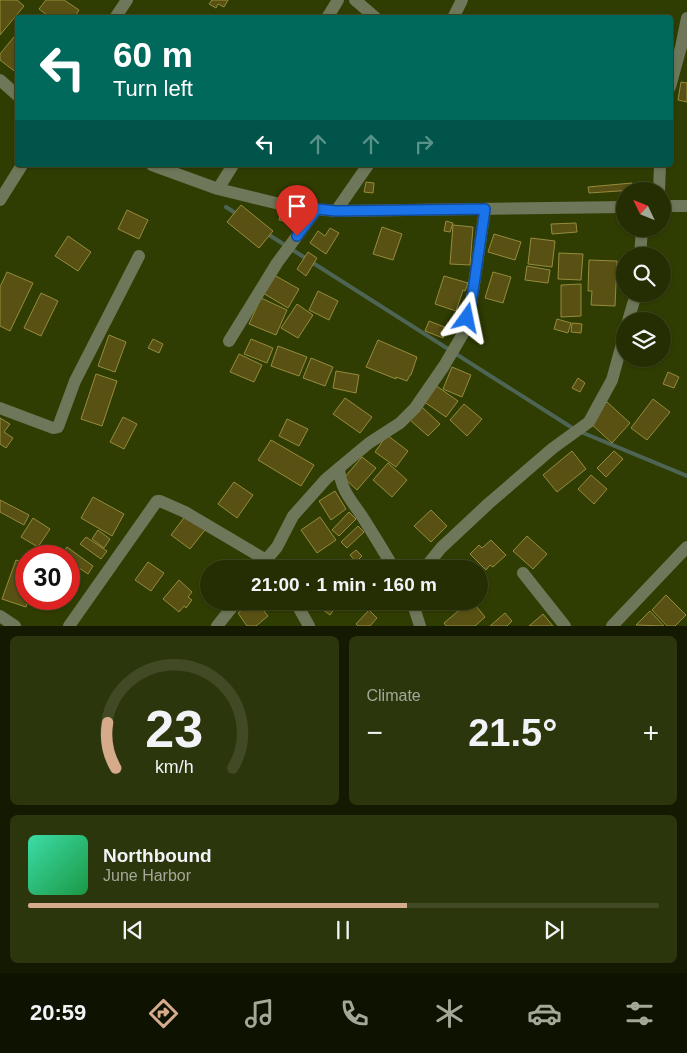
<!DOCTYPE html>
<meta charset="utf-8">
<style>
:root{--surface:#242e02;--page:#2c360c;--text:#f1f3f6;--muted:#a3a899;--line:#414a24;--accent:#d6ab8b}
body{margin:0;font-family:Arial,sans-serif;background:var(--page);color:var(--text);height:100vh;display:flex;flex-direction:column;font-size:19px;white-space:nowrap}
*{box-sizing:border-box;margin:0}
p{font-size:16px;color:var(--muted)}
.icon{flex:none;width:28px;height:28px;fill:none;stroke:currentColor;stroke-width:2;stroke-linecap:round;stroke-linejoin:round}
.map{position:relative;height:626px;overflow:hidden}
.panel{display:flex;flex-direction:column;gap:10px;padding:10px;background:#141901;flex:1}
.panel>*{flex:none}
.hud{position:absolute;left:15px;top:15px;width:658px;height:152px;border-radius:5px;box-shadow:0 1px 4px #0004,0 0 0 1px var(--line);background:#00695c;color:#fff;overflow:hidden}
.needle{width:32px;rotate:313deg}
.buttons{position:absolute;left:616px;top:182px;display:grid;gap:10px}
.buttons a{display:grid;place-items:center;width:55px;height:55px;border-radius:50%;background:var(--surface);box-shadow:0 1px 4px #0004,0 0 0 1px var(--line);font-size:25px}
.speed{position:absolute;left:15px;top:545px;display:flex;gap:10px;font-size:25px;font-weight:700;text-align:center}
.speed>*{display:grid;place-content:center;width:65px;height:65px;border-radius:50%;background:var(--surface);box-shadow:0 1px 4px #0004,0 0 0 1px var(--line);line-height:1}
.speed .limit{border:8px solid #d22;background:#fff;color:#111}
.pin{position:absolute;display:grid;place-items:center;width:42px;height:42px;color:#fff;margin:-51px -21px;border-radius:50% 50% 50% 0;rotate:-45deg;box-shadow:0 0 5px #0007}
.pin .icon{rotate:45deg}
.me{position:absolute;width:55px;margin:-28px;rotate:12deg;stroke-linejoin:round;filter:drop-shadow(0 0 4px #0008)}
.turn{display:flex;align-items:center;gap:18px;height:105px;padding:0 15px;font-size:22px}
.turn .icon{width:65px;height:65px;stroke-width:2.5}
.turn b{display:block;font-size:35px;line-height:42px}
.lanes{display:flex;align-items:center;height:48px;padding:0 15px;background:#0003;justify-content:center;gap:25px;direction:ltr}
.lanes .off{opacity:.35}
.big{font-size:38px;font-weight:700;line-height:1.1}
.panel .widget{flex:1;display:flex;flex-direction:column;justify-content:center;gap:8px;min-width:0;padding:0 18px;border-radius:8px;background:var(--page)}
.panel .dial{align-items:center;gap:0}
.dial svg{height:130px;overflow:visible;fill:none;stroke:var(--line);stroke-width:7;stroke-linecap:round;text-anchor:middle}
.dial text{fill:var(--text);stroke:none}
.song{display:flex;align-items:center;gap:15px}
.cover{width:60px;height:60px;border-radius:8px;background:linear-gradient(135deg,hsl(160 70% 55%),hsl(140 70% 35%))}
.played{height:5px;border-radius:2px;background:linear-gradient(90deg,var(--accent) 60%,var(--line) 60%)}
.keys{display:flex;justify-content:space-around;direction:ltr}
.heat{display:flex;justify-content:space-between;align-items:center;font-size:28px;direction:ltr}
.panel .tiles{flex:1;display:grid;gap:10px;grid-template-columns:1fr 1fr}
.widget:last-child{grid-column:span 2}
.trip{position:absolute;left:200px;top:560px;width:288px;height:50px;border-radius:25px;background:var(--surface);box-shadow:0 1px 4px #0004,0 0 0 1px var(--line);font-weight:700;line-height:50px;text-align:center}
.menu{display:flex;height:80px;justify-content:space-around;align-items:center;background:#0e1201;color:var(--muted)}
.menu .icon{width:35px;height:35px}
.menu .active{color:var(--accent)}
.menu b{font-size:22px;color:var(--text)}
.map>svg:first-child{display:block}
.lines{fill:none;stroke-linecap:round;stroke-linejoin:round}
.stream{stroke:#4e6556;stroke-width:4}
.building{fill:#595113;stroke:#958b3d}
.minor{stroke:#6e7759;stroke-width:12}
.route-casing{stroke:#114b97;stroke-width:12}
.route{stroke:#1a73e8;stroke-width:9}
</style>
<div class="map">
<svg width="687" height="626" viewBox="0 0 687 626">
<rect width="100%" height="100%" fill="#303d02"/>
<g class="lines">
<path class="stream" d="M226,207l11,7
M266,233l308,196
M581,432l106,44"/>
</g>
<path class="building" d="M0,0h17l7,6 -24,29z
M46,0h18l15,10 -5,8h-23l-12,-9z
M212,0h-1h17l-4,7 -6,-3 -2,4 -7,-4z
M18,32v40l-1,1 -17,-13v-6z
M681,82l6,1v19l-9,-2z
M366,182l8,1 -1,10 -9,-1z
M632,183l1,7 -44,3 -1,-6z
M241,205l32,26 -14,17 -32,-26z
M127,210l21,10 -9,19 -21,-10z
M281,210l9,2 -2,10 -9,-2z
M446,221l7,2 -3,9 -6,-1z
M576,223l1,9 -25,2 -1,-10z
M453,225l20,2 -3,38 -20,-1z
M382,227l20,7 -9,26 -20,-6z
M330,228l9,5 -13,21 -16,-11 8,-12 7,5z
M494,234l27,8 -6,18 -27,-8z
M68,236l23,16 -13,19 -23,-15z
M531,238l24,3 -3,26 -24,-3z
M308,252l9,6 -11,18 -9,-7z
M559,253l24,1 -2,26 -23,-1z
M589,260l28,1 -2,45 -24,-1 1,-14h-4z
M527,266l23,4 -2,13 -23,-3z
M7,272l26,11 -23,48 -10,-5v-39z
M493,272l18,5 -8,26 -18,-5z
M274,275l25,14 -11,19 -25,-15z
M444,276l24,7 -3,8 -2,-1 -7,21 -21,-7z
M581,284v32l-20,1v-32z
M318,291l20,10 -9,19 -20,-10z
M41,293l17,8 -17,35 -17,-8z
M261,298l26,12 -11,25 -27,-11z
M297,304l16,11 -15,23 -17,-10z
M557,319l14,4 -3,10 -14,-4z
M429,321l18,7 -4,10 -18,-7z
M572,323l10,1 -1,9 -10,-1z
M109,335l17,7 -11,30 -17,-6z
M153,339l10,5 -4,9 -11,-5z
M251,339l22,9 -6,15 -23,-9z
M378,340l39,17 -6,18h-1l-3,6 -11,-4v2l-30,-12z
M278,346l29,11 -8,19 -28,-10z
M239,354l23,11 -8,17 -24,-10z
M311,358l22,9 -8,19 -22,-8z
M452,367l19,8 -9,22 -19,-8z
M336,371l23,4 -3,18 -23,-5z
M668,372l11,5 -5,11 -11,-4z
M96,374l21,7 -15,45 -21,-7z
M578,378l7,5 -5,9 -8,-4z
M435,385l23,16 -12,16 -23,-16z
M345,398l27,19 -12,16 -27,-19z
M653,399l17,13 -23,28 -16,-12z
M607,402l23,21 -18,20 -23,-21z
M464,404l18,15 -15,17 -17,-16z
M422,407l18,17 -12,12 -18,-16z
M123,417l14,7 -13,25 -14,-7z
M0,418l10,6 -6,8 9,6 -7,10 -6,-4z
M287,419l21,10 -9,17 -20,-10z
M387,435l21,16 -12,16 -21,-15z
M271,440l43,25 -13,21 -43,-26z
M572,451l14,18 -29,23 -14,-17z
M614,451l9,8 -17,18 -9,-9z
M362,457l14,11 -19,22 -13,-12z
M388,463l19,17 -15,17 -19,-17z
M591,475l16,14 -13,15 -16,-15z
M234,482l19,13 -16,23 -19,-14z
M335,491l11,18 -15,11 -12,-19z
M93,497l31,17 -12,22 -31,-18z
M0,500l29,15 -5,10 -24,-13z
M431,510l16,16 -16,16 -17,-16z
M349,512l7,7 -17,17 -7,-6z
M186,515l19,15 -15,19 -19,-14z
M320,517l16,23 -19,13 -16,-23z
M33,518l17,11 -12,18 -17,-10z
M358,526l6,6 -17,16 -6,-6z
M98,530l12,9 -6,9 -12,-9z
M527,536l20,18 -14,15 -20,-18z
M86,537l21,14 -6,8 -21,-15z
M491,540l15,15 -13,12 -3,-2 -4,5 -16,-16 9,-9 3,3z
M67,547l26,19 -5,8 -19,-13v-5l-8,-1z
M356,550l6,6 -6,6 -6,-7z
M16,560l10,3v36h3l-3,8 -24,-8z
M148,562l16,11 -13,18 -16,-11z
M179,580l13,12 -4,5 4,3 -6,8 -2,-2 -5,6 -16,-13z
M666,595l20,20 -11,11h-8l-15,-16z
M253,601h3l12,15 -12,10h-9l-9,-13z
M316,601h24l-10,14 -12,-9 2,-2z
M470,601h2l13,16 -10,9h-29l-2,-3z
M369,610l8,8 -7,8h-12l-2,-2z
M650,611l14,15 -28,-1z
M505,613l7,8 -5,5h-17z
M543,614l10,12h-24z"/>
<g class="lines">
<path class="minor" d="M355,0l21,18
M115,18l12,-18
M327,18l11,-18
M453,18l9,-18
M0,80l18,16
M670,87l11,-40 6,-29
M152,165l66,24 74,18 44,4 289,-4
M218,189l15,-24
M659,191l1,-26
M0,200l22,-35
M662,206h25
M336,211l32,-46
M640,256l2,-27
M628,321l8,-27
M229,341l48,-78 40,-54
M0,408l53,20 5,-1 17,-46 64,-125
M262,569l4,-9 11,-13 16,-31 33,-37 13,-11
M394,569c-9,-16 -19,-32 -29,-48 -12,-20 -24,-28 -26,-53l30,-25 31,-20 15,-15 29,-42 20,-34 7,-27 14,-96
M424,569l17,-21 47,-44 65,-56 36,-26 23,-42 13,-47
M523,573l42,53
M295,601l14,25
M412,601l8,25
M0,616l15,10
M69,626l88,-125h3l25,11 81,48 8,9
M217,626l20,-25
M612,626l75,-79"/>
</g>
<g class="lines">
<defs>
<path id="route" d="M297,236l20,-27 19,2 149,-2 -14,96 -4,13"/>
</defs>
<use href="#route" class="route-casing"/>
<use href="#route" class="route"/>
</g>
</svg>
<div class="buttons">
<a><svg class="needle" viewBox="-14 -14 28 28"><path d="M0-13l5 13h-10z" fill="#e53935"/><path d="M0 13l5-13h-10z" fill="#a3a899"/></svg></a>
<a><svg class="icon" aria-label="search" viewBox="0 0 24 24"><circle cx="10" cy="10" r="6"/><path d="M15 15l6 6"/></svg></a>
<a><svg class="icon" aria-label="layers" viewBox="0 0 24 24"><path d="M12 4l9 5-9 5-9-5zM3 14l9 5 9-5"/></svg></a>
</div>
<div class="speed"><div class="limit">30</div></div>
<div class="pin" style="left:297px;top:236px;background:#d93025"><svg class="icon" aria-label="arrive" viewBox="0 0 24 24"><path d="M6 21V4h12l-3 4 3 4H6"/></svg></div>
<svg class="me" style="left:467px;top:318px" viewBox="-20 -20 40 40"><path d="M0-17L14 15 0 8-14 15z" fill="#1a73e8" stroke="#fff" stroke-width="4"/></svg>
<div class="trip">21:00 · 1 min · 160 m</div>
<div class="hud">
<div class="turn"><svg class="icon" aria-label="left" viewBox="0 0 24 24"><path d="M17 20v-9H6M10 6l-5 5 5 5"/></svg><div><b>60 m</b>Turn left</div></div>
<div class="lanes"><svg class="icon" aria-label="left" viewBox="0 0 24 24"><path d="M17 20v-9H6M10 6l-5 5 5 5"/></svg><svg class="icon off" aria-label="ahead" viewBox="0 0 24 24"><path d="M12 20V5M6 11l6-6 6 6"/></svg><svg class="icon off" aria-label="ahead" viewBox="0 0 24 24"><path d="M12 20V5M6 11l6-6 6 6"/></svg><svg class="icon off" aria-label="right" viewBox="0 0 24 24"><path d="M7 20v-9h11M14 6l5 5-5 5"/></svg></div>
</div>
</div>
<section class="panel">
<div class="tiles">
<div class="widget dial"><svg viewBox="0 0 100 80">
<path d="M14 69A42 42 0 1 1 86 69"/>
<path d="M14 69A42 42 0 0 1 9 41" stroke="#d6ab8b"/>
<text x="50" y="56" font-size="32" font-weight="700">23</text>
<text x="50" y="72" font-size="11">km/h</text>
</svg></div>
<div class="widget"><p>Climate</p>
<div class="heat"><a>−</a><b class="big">21.5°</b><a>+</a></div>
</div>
<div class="widget">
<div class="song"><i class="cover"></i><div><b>Northbound</b><p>June Harbor</p></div></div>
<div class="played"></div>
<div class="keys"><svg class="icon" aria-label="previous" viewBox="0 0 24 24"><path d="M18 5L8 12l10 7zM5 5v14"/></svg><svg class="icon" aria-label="pause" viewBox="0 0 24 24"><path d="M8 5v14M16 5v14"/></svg><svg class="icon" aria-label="next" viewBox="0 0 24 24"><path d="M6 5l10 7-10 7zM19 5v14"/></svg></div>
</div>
</div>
</section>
<nav class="menu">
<b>20:59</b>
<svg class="icon active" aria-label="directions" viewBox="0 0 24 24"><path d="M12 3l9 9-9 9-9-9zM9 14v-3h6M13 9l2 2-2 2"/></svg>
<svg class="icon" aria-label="music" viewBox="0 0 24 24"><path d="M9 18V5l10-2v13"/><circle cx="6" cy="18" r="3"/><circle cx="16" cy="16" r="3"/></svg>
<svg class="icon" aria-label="phone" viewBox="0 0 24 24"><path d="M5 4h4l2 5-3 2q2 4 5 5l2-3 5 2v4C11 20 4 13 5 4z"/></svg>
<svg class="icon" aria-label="climate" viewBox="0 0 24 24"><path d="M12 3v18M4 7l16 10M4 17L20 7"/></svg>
<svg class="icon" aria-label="car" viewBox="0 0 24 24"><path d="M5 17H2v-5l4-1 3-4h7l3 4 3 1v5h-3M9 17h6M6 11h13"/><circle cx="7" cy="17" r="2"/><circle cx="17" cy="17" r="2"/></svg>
<svg class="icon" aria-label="filters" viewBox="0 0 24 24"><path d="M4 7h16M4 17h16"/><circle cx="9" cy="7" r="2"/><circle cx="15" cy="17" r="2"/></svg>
</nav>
